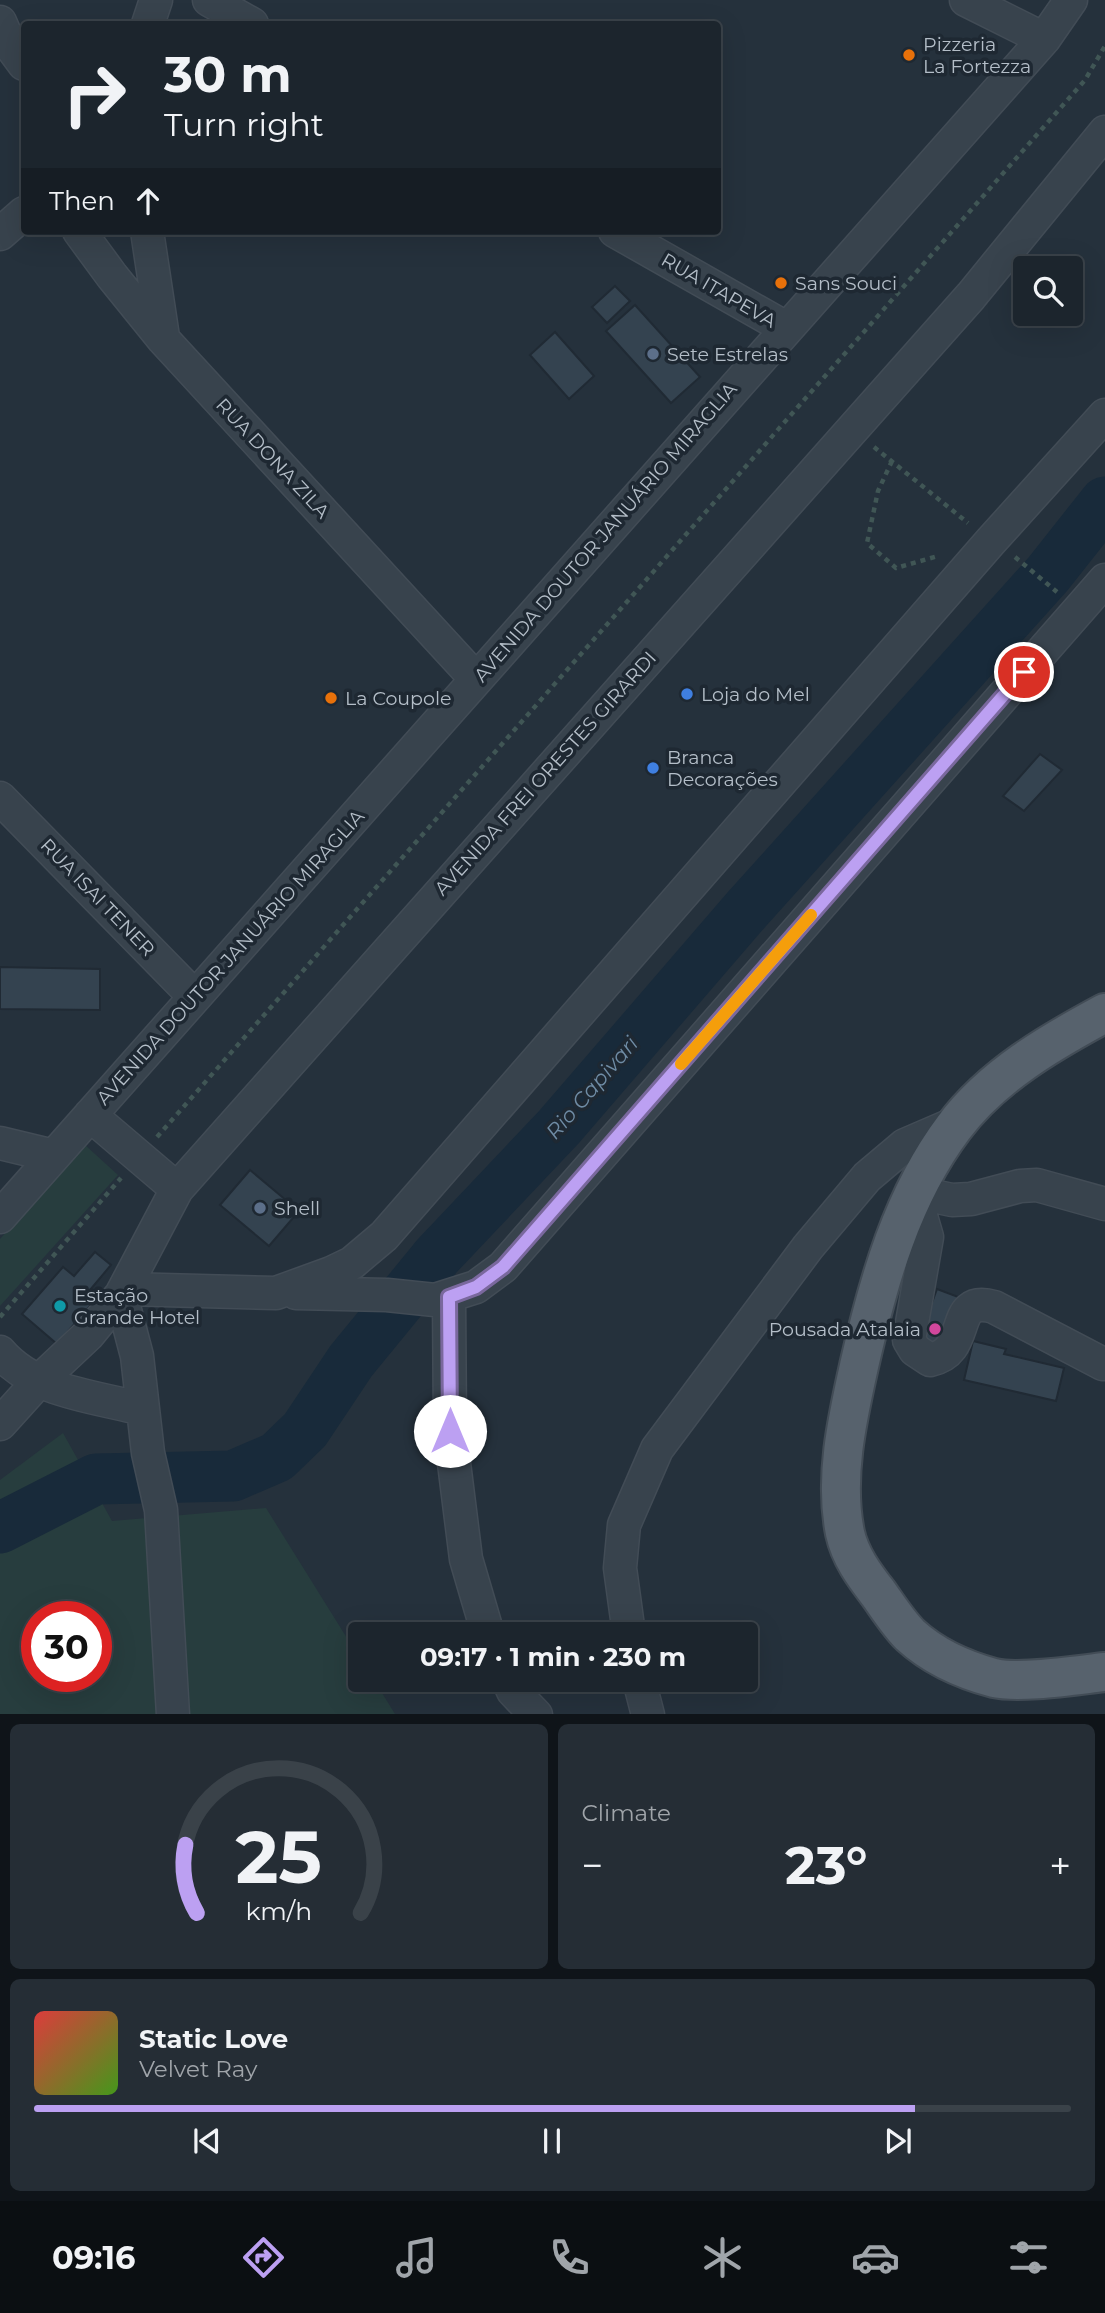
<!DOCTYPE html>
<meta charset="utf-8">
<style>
:root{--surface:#1c252d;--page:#252d35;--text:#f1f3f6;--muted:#a0a5aa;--line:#3a4249;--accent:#bca0f2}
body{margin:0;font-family:Montserrat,sans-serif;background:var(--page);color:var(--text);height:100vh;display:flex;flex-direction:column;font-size:26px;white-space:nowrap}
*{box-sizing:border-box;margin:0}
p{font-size:23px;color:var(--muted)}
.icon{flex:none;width:38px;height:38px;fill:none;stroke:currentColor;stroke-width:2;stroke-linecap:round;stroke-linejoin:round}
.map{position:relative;height:1714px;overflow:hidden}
.sheet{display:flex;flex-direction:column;gap:10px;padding:10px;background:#0f1419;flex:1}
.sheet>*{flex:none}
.hud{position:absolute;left:21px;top:21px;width:700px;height:214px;border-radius:7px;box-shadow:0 7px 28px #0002,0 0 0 2px var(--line);background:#1c252d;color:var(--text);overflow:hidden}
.tools{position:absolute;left:1013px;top:256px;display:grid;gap:14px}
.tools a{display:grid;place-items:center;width:70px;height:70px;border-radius:7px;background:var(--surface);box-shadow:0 7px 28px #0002,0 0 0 2px var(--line);font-size:35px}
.speed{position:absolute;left:21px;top:1601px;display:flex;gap:14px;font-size:35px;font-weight:700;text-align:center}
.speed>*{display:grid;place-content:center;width:91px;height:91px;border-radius:50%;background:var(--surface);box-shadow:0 7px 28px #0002,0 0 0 2px var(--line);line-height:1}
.speed .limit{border:10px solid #d22;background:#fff;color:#111}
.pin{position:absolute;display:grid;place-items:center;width:60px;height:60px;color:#fff;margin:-30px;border:4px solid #fff;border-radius:50%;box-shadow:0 2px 7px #0007}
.me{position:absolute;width:77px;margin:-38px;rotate:0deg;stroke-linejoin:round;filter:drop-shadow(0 0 5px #0008)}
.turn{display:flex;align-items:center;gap:24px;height:147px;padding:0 28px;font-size:32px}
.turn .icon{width:91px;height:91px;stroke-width:2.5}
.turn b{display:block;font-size:49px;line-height:60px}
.then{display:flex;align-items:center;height:66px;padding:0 28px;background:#0003;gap:14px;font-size:26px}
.big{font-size:52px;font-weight:700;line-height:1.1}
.sheet .card{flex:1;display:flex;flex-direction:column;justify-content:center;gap:10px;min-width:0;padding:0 24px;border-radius:10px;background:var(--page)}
.sheet .dial{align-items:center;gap:0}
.dial svg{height:182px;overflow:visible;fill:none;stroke:var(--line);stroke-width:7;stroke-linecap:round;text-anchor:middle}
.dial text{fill:var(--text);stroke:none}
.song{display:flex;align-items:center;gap:21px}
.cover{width:84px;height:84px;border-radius:10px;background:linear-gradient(135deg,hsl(0 70% 55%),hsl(100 70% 35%))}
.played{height:7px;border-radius:4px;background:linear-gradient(90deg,var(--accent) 85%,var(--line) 85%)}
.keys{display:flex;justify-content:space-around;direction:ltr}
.heat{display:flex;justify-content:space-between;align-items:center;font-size:38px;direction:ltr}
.sheet .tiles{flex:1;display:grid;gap:10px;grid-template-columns:1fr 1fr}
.card:last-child{grid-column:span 2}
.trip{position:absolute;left:348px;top:1622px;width:410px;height:70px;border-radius:7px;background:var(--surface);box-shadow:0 7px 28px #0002,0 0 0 2px var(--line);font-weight:700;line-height:70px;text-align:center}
.tab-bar{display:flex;height:112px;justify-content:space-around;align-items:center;background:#0b0f12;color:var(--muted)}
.tab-bar .icon{width:49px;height:49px}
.tab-bar .selected{color:var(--accent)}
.tab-bar b{font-size:32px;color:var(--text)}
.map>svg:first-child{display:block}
.green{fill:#273d3e;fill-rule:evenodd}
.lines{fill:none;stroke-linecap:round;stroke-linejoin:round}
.river{stroke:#182a3a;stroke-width:51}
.building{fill:#344350;stroke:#202a34;stroke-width:2}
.minor-casing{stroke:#424c56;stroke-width:35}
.major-casing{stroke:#424c56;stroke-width:42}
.path{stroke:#405655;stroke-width:4.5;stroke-dasharray:5 5;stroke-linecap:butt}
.minor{stroke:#38434d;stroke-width:32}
.major{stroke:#57626d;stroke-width:38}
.route-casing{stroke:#7a689d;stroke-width:18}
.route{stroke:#bca0f2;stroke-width:12}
.slow{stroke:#f59e0b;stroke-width:12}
.food-dot{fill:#e8710a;stroke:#1e2832;stroke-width:2.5}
.service-dot{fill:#5c6f8a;stroke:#1e2832;stroke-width:2.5}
.shop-dot{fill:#3f7fe0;stroke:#1e2832;stroke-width:2.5}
.culture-dot{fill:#0f9aa8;stroke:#1e2832;stroke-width:2.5}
.hotel-dot{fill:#d1479c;stroke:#1e2832;stroke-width:2.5}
.labels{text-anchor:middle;stroke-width:7;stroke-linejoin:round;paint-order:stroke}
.poi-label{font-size:19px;fill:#b4bec8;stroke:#1e2832;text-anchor:start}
.street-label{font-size:19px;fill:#b4bec8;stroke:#1e2832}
.water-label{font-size:21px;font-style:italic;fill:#6f8ca5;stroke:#1e2832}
</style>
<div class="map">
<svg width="1105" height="1715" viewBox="0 0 1105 1715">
<rect width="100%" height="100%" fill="#25313c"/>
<path class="green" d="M84,1144l34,31 -118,131v-67z
M63,1433l49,88 154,-13 94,151v21h14l21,34 -395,1v-235zM37,1617h59v59h-59z"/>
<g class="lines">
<path class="river" d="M0,1528l96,-49 137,-3 44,-19 28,-27 46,-69 86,-105 122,-129 188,-218 301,-335 57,-72"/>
</g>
<path class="building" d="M615,286l15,15 -23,22 -15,-16z
M635,305l65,72 -29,26 -65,-72z
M555,332l39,44 -25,23 -39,-44z
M1040,754l22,16 -38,41 -21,-15z
M0,967l100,2v41l-100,-1z
M250,1170l49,41 -30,35 -49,-41z
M95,1252l16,13 -21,25 8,7 -41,47 -35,-30 41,-47 11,9z
M937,1289l24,9 -18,49 -24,-9z
M973,1341l33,8 -2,5 60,14 -8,33 -92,-21z"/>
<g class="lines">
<defs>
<path id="minor" d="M209,0l43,24
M966,0l78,39
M0,22l10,23 14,19
M148,24l8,-24
M79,231l33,45 51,63 313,340
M147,231l16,106
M615,231l171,97
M0,234l24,-21
M0,798l195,199
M90,1115l87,74
M0,1143l54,13
M0,1217l1044,-1178 27,-39
M125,1289l151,4 55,-20 21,-10 32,-27 607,-695 114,-126
M296,1293l91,2 48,5 41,-13 27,-20 602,-687
M121,1295l16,61 11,97 13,57 12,205
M449,1297l1,134 16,128 22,75
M0,1352c34,40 93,44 142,57
M1103,1364l-109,-57c-47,-13 -20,44 -64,53l-15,-10 -6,-10 18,-103 -13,-45 38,8 19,-1 49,-13 17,-1 68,19
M0,1424l38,-42 50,-47 33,-40 56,-106 794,-893 134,-164
M629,1634l-9,-66 4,-43 33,-76 151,-202 59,-70 38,-32 51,-22
M508,1680l5,11 23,24
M639,1680l9,35"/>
<path id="major" d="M1105,1013c-54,29 -113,63 -151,114 -52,69 -76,155 -95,239 -12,54 -25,112 -14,167 5,23 19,42 33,60 10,14 20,30 32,42 23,21 54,35 84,43 26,6 83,-3 111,-6"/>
</defs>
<use href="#minor" class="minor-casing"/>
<use href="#major" class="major-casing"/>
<path class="path" d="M874,447l94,76
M892,461l-14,30 -11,52 29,25 42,-12
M1015,557l42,35
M157,1137l928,-1057 20,-34
M0,1317l121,-139"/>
<use href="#minor" class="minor"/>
<use href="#major" class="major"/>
</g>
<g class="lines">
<defs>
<path id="route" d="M450,1431l-1,-134 27,-10 27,-20 521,-595"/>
</defs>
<use href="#route" class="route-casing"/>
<use href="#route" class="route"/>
<path class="slow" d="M681,1064l130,-149"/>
</g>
<g class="food-dot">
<circle cx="909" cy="55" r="7"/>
<circle cx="781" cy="283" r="7"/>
<circle cx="331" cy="698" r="7"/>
</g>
<g class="service-dot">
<circle cx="653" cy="354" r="7"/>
<circle cx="260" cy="1208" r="7"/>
</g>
<g class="shop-dot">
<circle cx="687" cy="694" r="7"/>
<circle cx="653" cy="768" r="7"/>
</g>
<circle class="culture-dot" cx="60" cy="1306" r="7"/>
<circle class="hotel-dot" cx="935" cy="1329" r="7"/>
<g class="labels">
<g class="poi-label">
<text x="923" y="51">Pizzeria<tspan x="923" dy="22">La Fortezza</tspan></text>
<text x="795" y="290">Sans Souci</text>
<text x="667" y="361">Sete Estrelas</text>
<text x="701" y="701">Loja do Mel</text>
<text x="345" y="705">La Coupole</text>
<text x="667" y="764">Branca<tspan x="667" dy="22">Decorações</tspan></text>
<text x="274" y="1215">Shell</text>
<text x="74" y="1302">Estação<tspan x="74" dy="22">Grande Hotel</tspan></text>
<text x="921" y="1336" text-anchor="end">Pousada Atalaia</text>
</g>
<g class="street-label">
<text transform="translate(719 290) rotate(30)" y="7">RUA ITAPEVA</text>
<text transform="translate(273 458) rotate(47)" y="7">RUA DONA ZILA</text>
<text transform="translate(605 532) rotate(-49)" y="7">AVENIDA DOUTOR JANUÁRIO MIRAGLIA</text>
<text transform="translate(545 773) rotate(-48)" y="7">AVENIDA FREI ORESTES GIRARDI</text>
<text transform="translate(98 897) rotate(46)" y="7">RUA ISAI TENER</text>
<text transform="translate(230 957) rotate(-48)" y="7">AVENIDA DOUTOR JANUÁRIO MIRAGLIA</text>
</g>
<g class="water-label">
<text transform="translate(592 1088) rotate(-49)" y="7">Rio Capivari</text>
</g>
</g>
</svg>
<div class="tools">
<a><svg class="icon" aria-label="search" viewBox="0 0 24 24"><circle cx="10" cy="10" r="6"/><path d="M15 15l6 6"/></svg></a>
</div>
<div class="speed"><div class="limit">30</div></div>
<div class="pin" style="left:1024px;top:672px;background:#d93025"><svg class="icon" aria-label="arrive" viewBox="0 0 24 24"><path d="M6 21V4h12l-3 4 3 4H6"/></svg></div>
<svg class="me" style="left:450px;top:1431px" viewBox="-20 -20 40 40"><circle r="19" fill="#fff"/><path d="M0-13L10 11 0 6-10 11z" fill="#bca0f2"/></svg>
<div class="trip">09:17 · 1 min · 230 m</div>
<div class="hud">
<div class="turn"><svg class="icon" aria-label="right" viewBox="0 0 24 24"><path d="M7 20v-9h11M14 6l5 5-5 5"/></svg><div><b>30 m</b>Turn right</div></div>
<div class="then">Then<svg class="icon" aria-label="ahead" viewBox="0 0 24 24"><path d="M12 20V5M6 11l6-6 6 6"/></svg></div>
</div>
</div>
<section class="sheet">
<div class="tiles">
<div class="card dial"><svg viewBox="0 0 100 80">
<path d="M14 69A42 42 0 1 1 86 69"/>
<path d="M14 69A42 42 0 0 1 9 39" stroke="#bca0f2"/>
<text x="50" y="56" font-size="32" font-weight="700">25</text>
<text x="50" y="72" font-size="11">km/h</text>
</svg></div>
<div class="card"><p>Climate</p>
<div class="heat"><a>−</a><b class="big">23°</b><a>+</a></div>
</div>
<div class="card">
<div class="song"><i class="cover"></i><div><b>Static Love</b><p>Velvet Ray</p></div></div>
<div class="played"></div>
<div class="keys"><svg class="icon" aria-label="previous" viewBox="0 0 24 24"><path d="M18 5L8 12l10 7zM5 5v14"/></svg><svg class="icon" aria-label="pause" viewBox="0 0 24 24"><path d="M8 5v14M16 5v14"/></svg><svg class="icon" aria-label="next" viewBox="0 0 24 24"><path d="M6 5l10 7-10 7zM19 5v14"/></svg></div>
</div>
</div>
</section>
<nav class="tab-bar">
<b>09:16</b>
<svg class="icon selected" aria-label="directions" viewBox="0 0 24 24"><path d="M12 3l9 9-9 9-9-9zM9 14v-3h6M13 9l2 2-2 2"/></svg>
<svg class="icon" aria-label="music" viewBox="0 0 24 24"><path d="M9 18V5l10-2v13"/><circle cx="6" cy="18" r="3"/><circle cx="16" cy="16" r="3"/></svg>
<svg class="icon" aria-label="phone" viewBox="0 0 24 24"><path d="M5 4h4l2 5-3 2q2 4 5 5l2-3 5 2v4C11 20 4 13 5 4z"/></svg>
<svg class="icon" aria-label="climate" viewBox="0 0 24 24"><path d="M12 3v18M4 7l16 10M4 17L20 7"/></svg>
<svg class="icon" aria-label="car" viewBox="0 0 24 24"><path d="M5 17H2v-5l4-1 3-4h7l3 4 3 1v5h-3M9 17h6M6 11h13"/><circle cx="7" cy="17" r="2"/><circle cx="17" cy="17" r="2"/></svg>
<svg class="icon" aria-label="filters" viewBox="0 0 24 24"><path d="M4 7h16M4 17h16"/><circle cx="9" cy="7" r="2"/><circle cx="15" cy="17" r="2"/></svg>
</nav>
